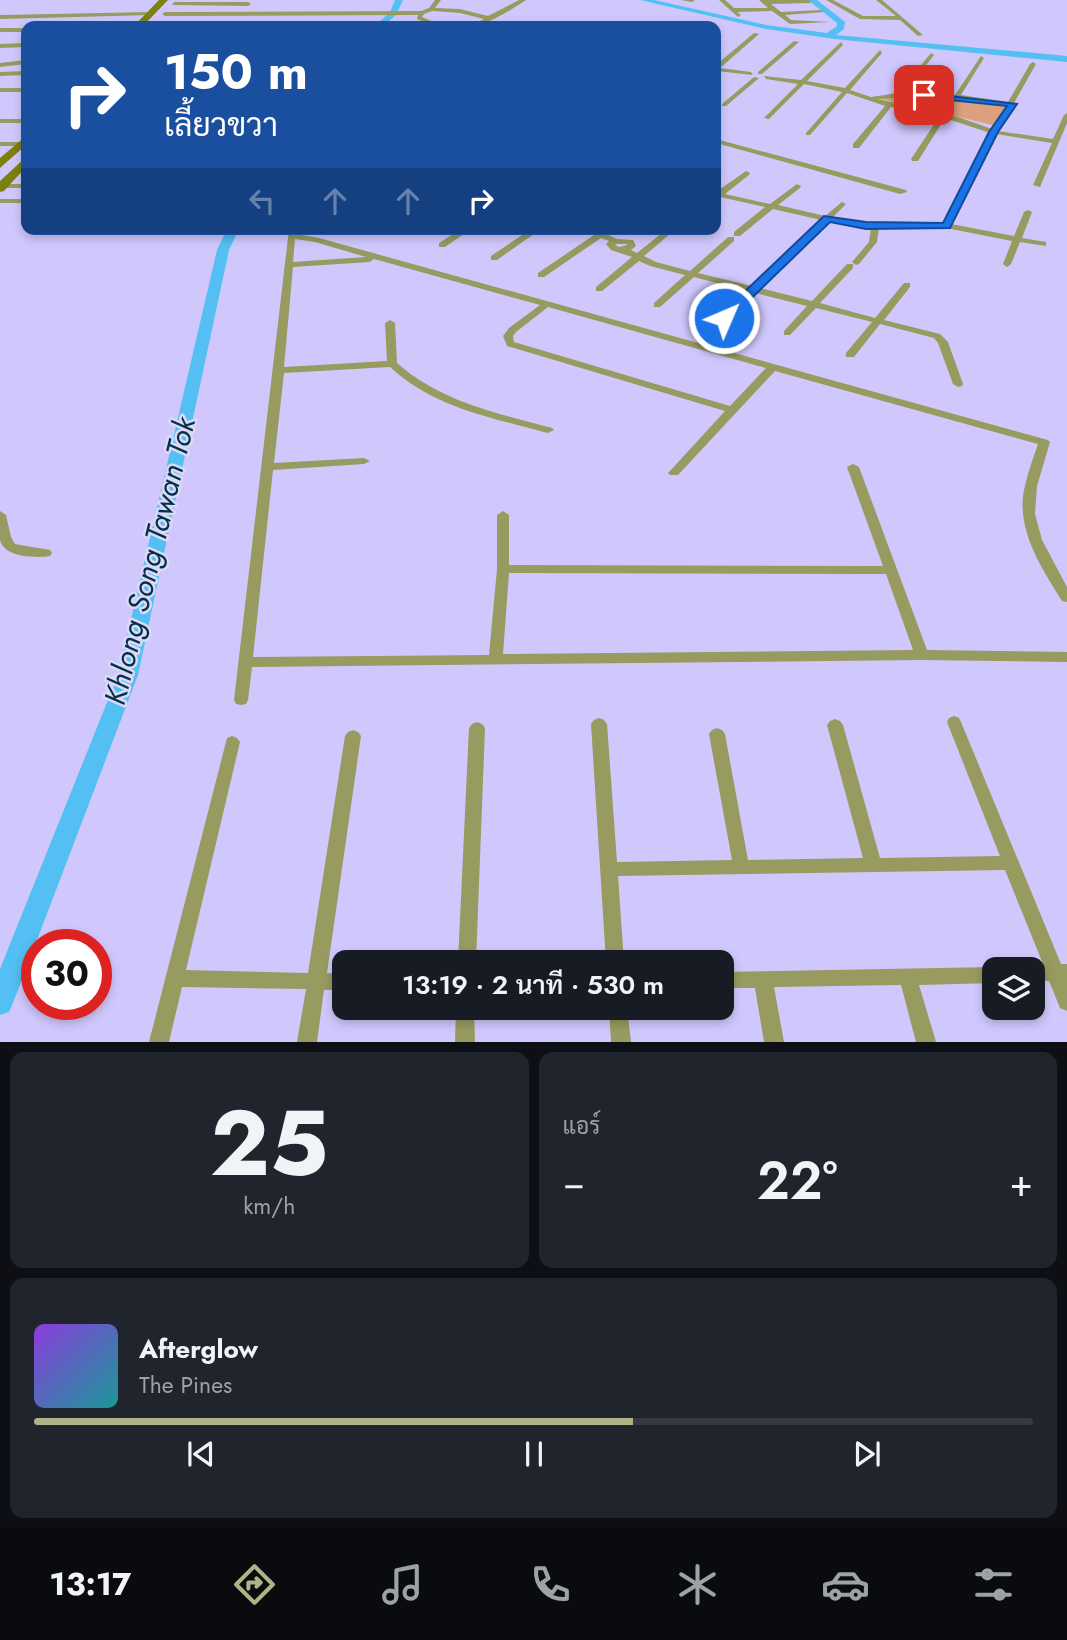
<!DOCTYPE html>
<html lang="th">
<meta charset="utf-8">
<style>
:root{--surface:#171b24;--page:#20242c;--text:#f1f3f6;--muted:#9ea1a6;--line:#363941;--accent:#b0b387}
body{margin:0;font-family:Jost,Sarabun,sans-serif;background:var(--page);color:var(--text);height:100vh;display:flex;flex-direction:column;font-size:26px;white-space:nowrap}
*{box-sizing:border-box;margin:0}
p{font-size:23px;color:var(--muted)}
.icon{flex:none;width:38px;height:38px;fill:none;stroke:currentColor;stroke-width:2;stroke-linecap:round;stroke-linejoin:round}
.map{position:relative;height:1042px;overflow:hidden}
.drawer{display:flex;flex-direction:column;gap:10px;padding:10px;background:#0d0f14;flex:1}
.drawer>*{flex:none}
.guide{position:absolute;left:21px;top:21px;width:700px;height:214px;border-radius:14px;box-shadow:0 4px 10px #0003;background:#1a4fa0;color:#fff;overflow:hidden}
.fabs{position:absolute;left:982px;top:957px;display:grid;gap:14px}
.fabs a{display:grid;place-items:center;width:63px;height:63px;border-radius:14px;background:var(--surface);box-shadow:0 4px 10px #0003;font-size:35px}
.speed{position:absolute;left:21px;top:929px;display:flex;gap:14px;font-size:35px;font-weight:700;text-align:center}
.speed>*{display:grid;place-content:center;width:91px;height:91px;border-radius:50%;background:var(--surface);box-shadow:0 4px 10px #0003;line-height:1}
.speed .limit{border:10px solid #d22;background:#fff;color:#111}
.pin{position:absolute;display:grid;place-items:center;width:60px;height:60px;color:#fff;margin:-30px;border-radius:14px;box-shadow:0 4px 10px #0006}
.me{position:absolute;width:77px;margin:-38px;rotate:45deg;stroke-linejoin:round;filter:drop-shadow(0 0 5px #0008)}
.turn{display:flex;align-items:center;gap:24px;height:147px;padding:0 28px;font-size:32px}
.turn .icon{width:91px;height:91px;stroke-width:2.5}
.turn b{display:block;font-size:49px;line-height:60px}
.lanes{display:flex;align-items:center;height:66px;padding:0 28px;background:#0003;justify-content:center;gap:35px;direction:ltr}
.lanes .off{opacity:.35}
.big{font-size:52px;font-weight:600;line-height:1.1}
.drawer .tile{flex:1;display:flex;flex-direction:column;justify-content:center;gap:10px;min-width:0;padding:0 24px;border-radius:14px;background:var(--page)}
.drawer .dial{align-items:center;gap:0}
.dial b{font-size:91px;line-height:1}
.song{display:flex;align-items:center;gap:21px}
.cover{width:84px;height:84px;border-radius:10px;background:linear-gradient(135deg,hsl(270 70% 55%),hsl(180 70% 35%))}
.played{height:7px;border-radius:4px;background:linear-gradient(90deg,var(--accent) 60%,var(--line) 60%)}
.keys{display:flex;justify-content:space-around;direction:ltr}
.heat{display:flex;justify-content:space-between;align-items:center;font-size:38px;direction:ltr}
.drawer .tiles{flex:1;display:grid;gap:10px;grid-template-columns:1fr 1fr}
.tile:last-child{grid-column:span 2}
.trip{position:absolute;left:332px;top:950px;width:402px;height:70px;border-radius:14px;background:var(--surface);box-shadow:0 4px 10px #0003;font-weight:600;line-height:70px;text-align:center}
.menu{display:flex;height:112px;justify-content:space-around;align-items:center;background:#090b0e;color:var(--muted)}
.menu .icon{width:49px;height:49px}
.menu .active{color:var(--accent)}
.menu b{font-size:32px;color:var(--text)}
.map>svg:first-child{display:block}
.green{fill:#dca07c}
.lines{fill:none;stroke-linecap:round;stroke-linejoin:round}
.canal{fill:#53bff2;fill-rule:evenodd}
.street{fill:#979b5f;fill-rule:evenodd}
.secondary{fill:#7c800d;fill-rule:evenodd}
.route{fill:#1a73e8;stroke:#114b97;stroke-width:2}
.labels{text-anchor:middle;stroke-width:5;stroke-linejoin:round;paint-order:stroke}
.water-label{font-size:30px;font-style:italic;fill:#003246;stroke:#ddd8f8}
</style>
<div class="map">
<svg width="1067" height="1042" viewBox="0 0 1067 1042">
<rect width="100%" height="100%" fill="#d0c8fd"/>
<path class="green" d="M899,96l58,2 53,7 -13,21 -119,-28z"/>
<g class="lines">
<path class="canal" d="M395,0h8l-7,15 -13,11h-8l15,-14z
M640,0h14l112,25 61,8 10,-7v-3l-29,-23h9l28,22 -1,7 -8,6 231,21v6l-232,-23 -69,-10z
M227,229h12l-10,21 -91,425 -125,328 -4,9 -9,3v-46l118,-294 99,-425z"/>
<path class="street" d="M435,0h6l-6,8 25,1 28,7 31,-16h7c-13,9 -30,19 -44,24 -17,6 -49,3 -65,-5l1,-4 -253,1 -3,-2 3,-2 256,-1 8,-3zM432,11l28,2 24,6c-17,9 -45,7 -62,-2l2,-3z
M681,0h14l-3,2z
M719,0h6l9,8h34l-9,-8h50l2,3 -40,1 10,8 40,-2 3,2 -39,3 6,5 39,2 -40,2 -18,-13 -35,1 4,3 -3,2z
M826,0h7l30,16h33l-20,-16h6l41,35 -5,1 -18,-16 -40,-1z
M174,2h74l3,2 -3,2 -76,-1z
M150,12l2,3 -152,4v-4z
M367,23l2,3h-122l3,-2z
M0,28h26v4h-26z
M754,33l5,1 -39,34 31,4 2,3 -37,-4v-6z
M794,41l5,1 -37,32h-4v-2z
M841,42l2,3 -36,36 38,7 35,-38 2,3 -32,37 21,7 27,-4 33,-40 3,2 -29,38 50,2 26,-39 3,2 -23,37 47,7 22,-38 3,-2 3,2 -22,39 1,1 -17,27 55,8 11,-24 3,-2v10l-27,64 -7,-2 19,-42 -56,-9 -45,90 63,12 10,-24 4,-2 4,2 -10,26 24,4v4l-26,-4 -9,22 -4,3 -4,-3 9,-23 -66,-13h-67l-2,14 -18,22 -3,1 -4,-3 17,-20 2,-14 -14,-1 -28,-6 -69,67 52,13 35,-37h6v4l-33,35 55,15 29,-35h6v4l-26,33 56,14 8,8 15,42 -1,2 -4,1 -5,-3 -15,-41 -4,-5 -54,-14 -26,33h-8v-4l26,-31 -56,-14 -26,27h-6v-4l23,-25 -52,-13 -28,27h-6v-4l26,-25 -53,-14 -34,30h-6v-4l31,-28 -35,-9 -11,-5 -37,30h-6v-4l36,-30 -21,-7 -5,-6 3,-3 -8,-3 -57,39h-6v-4l56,-38 -10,-6h11l22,10 16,1 3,6 -5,4 6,3 30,-24h9l-32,27 12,6 34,9 38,-34h6v4l-36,32 54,13 69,-66 -48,-11 -33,27h-6v-4l31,-25 -45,-10 -4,2v-7l30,-21 4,2 -1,2 -24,19 45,10 27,-20 4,2 -1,2 -22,17 47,11 17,-14 4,2 -13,13 24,6h86l47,-90 -45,-15 -27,43h-6l-1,-2 28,-42 -48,-10 -32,41h-6v-4l32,-38 -38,-13 -37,42h-4v-2l36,-41 -38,-8 -35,35 -5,-1 34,-34 -32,-5 -2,-3 37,4zM908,97l35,1 63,7 -14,24 -34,-12 -80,-18zM617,244h10v1l-8,2 -4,-2z
M26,43v4l-26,1v-4z
M26,60v4l-26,3v-4z
M26,71v4l-26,1v-4z
M754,77l5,1 -33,28h-4v-2z
M0,88h26v4h-26z
M0,119h26v4h-26z
M716,139l190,51 1,2 -7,2 -184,-51z
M0,142h21l4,2 -4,2h-21z
M13,169h13v4h-13z
M0,184h26v4h-26z
M0,199h26v4h-26z
M289,229h6l1,5 23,4 729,202 2,2 -13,44 -2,28 7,26 25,47v15l-5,-1c-19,-31 -43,-66 -39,-105 3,-18 9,-35 15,-52l-263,-73 -97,104h-8l-2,-2 2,-2 55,-60 -218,-65 -4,-10 6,-8 31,-23 -166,-46 -4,3 -77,5 -9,100 103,-6 -2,-38 5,-3 5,3 2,40c44,39 100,50 155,65l2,2 -6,3 -4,-1c-55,-15 -111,-25 -154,-65l-106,6 -10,90 90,-5 6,3 -6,3 -91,6 -20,187 236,-2 8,-86v-54l6,-4 6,4v50l374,1 -36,-99 6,-3 6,3 68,183 140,2v10l-145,-2 -670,7 -4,33 -2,4 -5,1 -5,-1 -2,-4zM295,239l20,3 51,15 -73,5zM548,307l218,61 -36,38 -216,-64 -1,-6 3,-4zM509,573l377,1 27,76 -410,4z
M392,229h10l-7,6h-6l-1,-2z
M461,229h10l-26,18h-6v-4z
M531,229h10l-44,31h-6v-4z
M0,511l6,4 5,22 4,7 35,6 2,3 -2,3c-13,2 -46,2 -50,-16 0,-9 0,-20 0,-29z
M954,716l5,2 2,4 100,242h6v47l-7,-3 -11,-27h-17v-11h-8l8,-5 11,-1 -38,-94 -387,6 6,86h-18l-15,-238 3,-4 5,-2 5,2 3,4 10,138 115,-2 -23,-126 3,-4 5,-2 5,2 3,4 23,126 115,-2 -36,-133 3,-4 5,-2 5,2 3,4 37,133 120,-2 -53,-134 2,-4z
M477,722l5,2 3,4 -9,234h-18l11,-234 3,-4z
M353,730l5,2 3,4 -34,237 18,1v16h-21l-7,52h-20l9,-53 -124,-2 -13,55h-20l78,-304 5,-2 5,2 3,4 -54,228 122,3 37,-237 3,-4z
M994,967l7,3h-7v13l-75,2 17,57h-20l-15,-57 -127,2 10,55h-20l-9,-54h-32v-16z
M456,1008h18l1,34h-20z
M609,1008h18l4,34h-20z"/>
<path class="secondary" d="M159,0h9l-25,26h-9z
M26,136v9l-26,23v-10z
M26,157v10l-22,24 -4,1v-11z"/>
</g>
<path class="route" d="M924,93l93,11 -19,28 -48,96 -84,1 -36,-7 -101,98h-9v-5l104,-99 42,6 77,1 46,-91 18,-26 -86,-9z"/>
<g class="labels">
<g class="water-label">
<text transform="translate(150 561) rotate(-76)" y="10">Khlong Song Tawan Tok</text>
</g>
</g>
</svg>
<div class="fabs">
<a><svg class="icon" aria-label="layers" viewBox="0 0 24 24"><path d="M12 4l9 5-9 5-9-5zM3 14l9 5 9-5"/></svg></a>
</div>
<div class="speed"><div class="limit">30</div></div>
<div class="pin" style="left:924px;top:95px;background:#d93025"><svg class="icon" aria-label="arrive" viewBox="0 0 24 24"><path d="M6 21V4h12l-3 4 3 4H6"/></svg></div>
<svg class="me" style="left:724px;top:318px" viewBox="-20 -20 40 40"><circle r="17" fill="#1a73e8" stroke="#fff" stroke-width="3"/><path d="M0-11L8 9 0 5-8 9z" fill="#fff"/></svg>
<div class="trip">13:19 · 2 นาที · 530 m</div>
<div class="guide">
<div class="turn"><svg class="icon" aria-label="right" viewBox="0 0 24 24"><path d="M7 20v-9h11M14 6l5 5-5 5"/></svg><div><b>150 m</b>เลี้ยวขวา</div></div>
<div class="lanes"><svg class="icon off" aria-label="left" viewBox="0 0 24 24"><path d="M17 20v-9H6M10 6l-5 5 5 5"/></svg><svg class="icon off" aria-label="ahead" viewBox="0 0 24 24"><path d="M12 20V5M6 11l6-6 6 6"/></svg><svg class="icon off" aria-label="ahead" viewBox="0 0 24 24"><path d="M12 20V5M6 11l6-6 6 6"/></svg><svg class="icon" aria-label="right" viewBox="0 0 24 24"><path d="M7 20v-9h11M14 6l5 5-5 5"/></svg></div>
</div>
</div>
<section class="drawer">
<div class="tiles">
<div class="tile dial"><b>25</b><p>km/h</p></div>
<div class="tile"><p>แอร์</p>
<div class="heat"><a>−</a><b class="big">22°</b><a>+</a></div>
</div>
<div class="tile">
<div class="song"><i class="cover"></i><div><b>Afterglow</b><p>The Pines</p></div></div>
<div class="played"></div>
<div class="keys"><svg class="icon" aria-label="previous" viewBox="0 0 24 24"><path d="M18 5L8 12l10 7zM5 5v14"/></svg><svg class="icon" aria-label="pause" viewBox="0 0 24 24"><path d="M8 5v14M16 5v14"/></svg><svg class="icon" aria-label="next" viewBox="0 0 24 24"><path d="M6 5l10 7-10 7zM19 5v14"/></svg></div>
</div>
</div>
</section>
<nav class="menu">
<b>13:17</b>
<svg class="icon active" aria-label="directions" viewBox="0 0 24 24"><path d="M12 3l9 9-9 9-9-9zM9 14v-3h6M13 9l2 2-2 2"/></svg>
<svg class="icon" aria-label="music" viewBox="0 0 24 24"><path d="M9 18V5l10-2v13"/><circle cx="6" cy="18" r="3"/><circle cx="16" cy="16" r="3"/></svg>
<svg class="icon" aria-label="phone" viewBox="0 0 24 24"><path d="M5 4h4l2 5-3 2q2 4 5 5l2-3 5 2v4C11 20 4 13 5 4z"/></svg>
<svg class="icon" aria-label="climate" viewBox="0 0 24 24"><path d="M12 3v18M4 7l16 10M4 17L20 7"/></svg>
<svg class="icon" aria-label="car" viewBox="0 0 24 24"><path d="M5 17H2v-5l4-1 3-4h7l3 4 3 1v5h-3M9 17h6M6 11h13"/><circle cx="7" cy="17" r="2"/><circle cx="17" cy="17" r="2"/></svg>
<svg class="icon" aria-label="filters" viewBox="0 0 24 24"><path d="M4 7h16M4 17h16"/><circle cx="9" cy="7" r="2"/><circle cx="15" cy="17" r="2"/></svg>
</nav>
